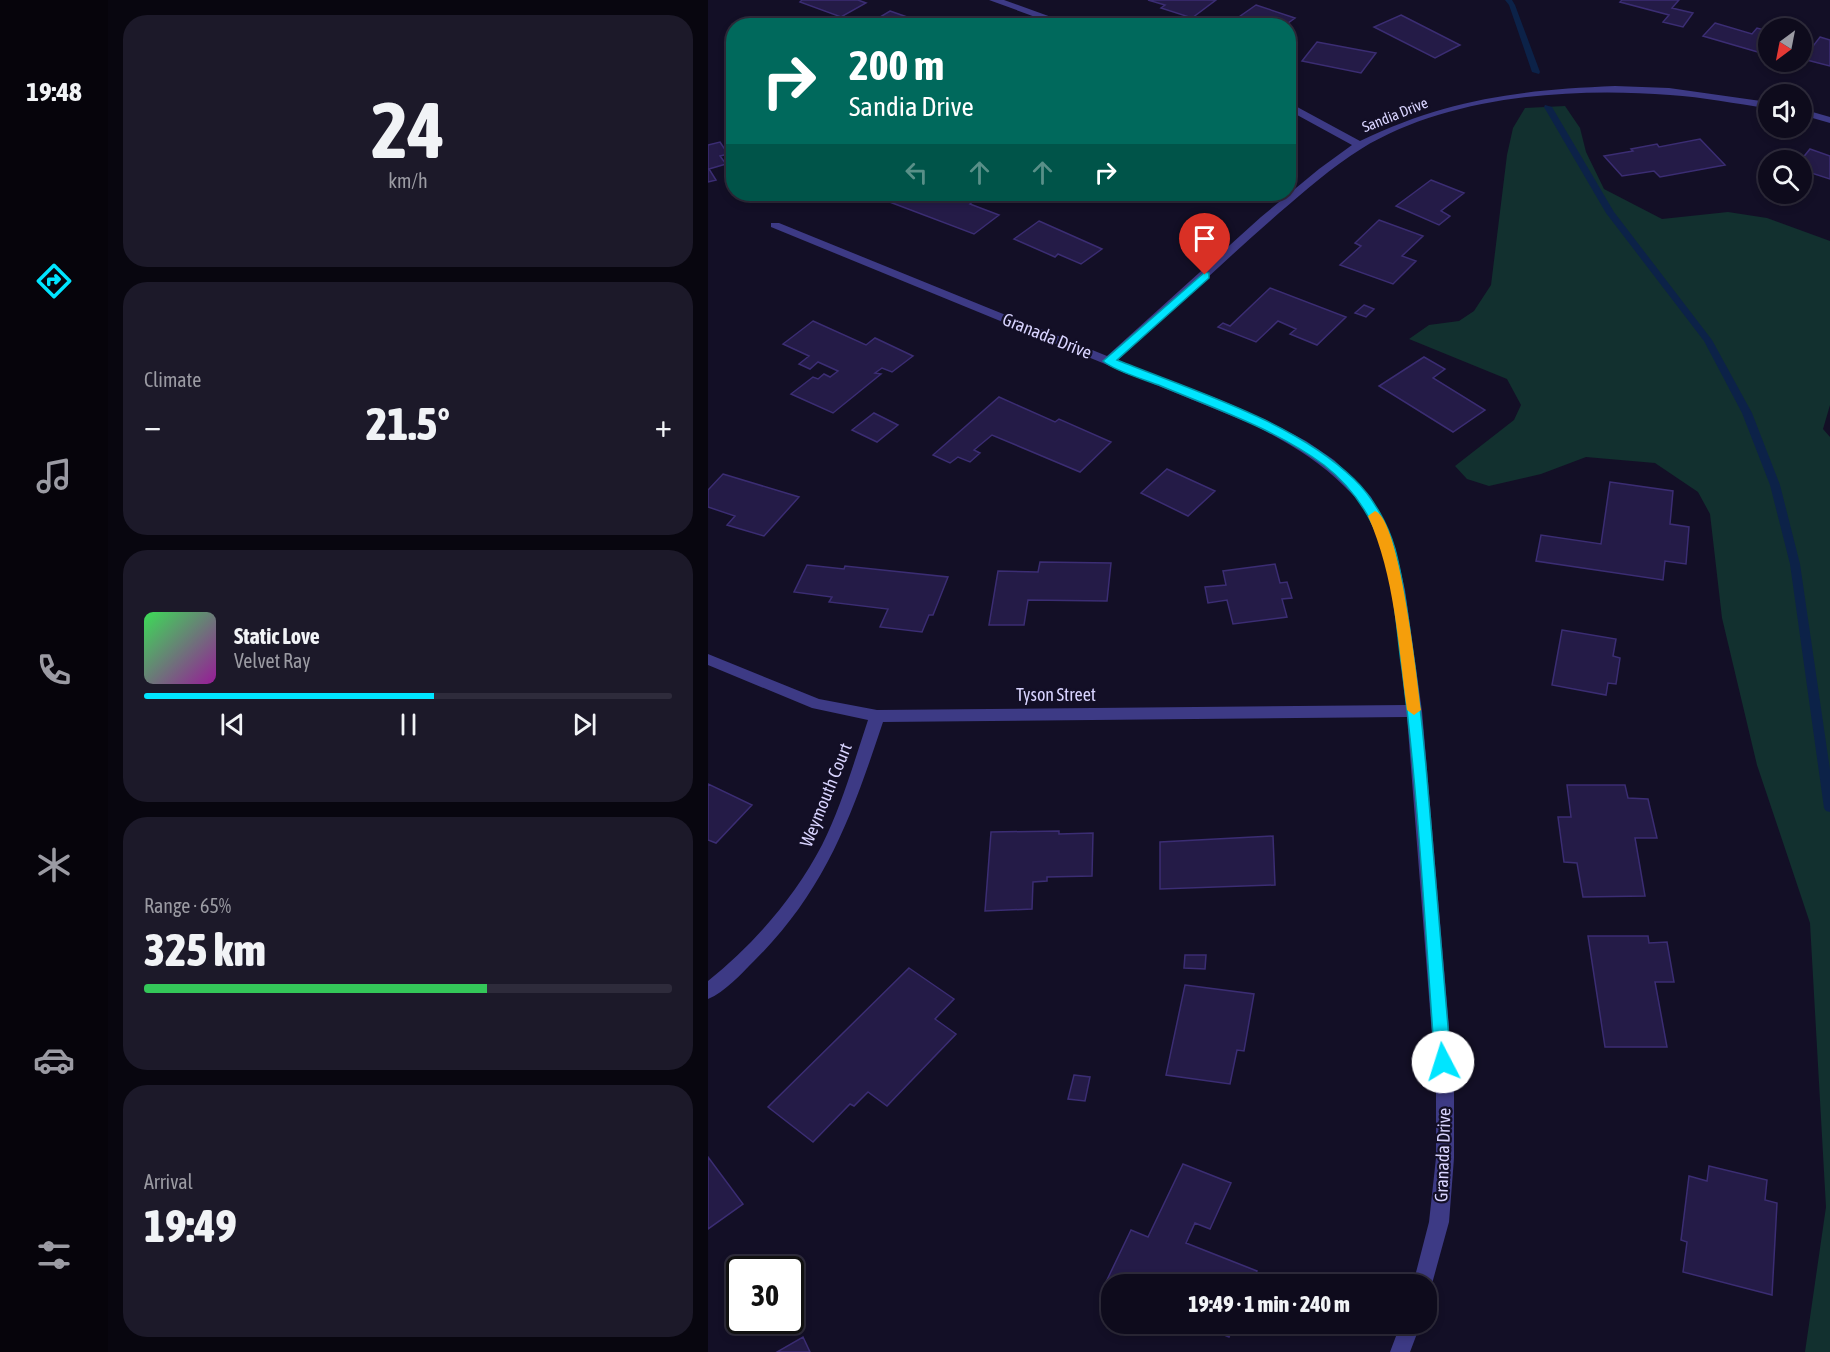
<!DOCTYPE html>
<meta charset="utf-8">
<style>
:root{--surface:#0e0b1c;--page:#1c1929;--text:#f1f3f6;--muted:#9b9ba3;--line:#2e2b3b;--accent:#00e5ff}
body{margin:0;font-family:"Asap Condensed",sans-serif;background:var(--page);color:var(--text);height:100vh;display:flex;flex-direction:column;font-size:22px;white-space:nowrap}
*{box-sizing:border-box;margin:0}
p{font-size:20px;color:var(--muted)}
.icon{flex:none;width:33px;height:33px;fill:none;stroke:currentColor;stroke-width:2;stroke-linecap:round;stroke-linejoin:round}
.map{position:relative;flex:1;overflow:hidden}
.panel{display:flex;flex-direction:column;gap:15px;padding:15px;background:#08060f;width:600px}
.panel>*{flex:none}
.banner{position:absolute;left:18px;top:18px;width:570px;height:183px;border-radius:24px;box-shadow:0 3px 9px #0003,0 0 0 2px var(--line);background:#00695c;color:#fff;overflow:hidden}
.needle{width:39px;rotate:212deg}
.fabs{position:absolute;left:1050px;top:18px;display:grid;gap:12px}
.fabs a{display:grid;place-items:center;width:54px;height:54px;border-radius:50%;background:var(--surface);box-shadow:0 3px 9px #0003,0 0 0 2px var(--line);font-size:30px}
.speed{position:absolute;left:18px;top:1256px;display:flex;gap:12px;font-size:30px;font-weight:700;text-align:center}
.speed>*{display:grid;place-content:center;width:78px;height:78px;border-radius:50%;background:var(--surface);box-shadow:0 3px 9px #0003,0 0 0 2px var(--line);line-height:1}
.speed .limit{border:3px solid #111;border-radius:9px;background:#fff;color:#111}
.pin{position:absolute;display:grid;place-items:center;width:51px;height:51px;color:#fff;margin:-62px -26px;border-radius:50% 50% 50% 0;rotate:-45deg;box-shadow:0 0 6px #0007}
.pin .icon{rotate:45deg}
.me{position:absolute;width:66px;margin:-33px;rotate:355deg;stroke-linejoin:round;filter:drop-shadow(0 0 4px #0008)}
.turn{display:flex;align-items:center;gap:21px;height:126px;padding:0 24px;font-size:27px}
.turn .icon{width:78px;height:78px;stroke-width:2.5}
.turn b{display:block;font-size:42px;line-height:51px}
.lanes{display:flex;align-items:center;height:57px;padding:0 24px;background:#0003;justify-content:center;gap:30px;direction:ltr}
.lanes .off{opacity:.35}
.big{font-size:45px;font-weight:800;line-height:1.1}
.panel .widget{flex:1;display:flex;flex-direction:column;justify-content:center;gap:9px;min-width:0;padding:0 21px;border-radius:24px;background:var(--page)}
.panel .dial{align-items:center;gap:0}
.dial b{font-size:78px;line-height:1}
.song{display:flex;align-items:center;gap:18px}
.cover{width:72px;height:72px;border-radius:9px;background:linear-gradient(135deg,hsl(130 70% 55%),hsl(300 70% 35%))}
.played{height:6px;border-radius:3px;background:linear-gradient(90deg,var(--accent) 55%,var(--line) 55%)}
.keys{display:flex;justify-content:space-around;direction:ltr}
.heat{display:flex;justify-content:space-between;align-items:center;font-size:33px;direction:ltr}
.charge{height:9px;border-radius:4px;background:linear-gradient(90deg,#34c759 65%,var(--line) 0)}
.trip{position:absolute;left:393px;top:1274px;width:336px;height:60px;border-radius:24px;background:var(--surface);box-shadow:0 3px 9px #0003,0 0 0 2px var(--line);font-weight:800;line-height:60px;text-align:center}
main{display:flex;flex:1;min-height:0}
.tab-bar{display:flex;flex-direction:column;width:108px;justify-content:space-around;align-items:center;background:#06040b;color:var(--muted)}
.tab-bar .icon{width:42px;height:42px}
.tab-bar .selected{color:var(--accent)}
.tab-bar b{font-size:27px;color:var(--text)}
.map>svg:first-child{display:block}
.green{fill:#12302f}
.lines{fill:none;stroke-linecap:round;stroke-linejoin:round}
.stream{fill:#0c2248;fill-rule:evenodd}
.building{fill:#241b47;stroke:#3b2d73;stroke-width:1.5}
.street{fill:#3d3a85;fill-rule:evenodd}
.route{fill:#00e5ff;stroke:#0095a6;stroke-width:1.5}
.slow{fill:#f59e0b}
.labels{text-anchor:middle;stroke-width:4.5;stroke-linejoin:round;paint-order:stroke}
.far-street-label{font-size:15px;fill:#d9d4ff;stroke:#130f26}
.street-label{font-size:18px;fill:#d9d4ff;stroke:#130f26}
</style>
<main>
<nav class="tab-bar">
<b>19:48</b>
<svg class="icon selected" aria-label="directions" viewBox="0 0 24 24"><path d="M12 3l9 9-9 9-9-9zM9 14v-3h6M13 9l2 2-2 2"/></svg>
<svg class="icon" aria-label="music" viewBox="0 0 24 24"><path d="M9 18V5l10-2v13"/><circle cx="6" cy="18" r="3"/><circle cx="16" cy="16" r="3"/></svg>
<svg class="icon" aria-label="phone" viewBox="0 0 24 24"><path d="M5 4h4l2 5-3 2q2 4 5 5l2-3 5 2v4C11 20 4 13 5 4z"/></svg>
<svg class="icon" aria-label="climate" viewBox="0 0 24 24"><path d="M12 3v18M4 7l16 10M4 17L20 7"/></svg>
<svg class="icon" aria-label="car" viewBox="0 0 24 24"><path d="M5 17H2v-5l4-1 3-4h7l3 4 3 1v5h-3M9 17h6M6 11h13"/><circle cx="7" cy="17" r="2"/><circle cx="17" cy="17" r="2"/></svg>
<svg class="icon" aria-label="filters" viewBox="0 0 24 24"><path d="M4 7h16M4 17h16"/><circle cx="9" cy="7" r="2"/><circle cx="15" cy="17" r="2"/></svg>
</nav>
<section class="panel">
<div class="widget dial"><b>24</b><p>km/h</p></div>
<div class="widget"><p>Climate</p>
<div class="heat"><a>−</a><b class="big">21.5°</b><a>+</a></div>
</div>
<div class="widget">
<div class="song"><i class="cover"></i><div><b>Static Love</b><p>Velvet Ray</p></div></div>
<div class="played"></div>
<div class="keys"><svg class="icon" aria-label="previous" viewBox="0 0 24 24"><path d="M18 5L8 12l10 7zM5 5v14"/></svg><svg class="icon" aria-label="pause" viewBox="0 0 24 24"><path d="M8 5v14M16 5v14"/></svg><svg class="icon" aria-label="next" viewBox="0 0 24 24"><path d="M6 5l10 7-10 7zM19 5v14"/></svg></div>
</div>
<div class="widget"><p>Range · 65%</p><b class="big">325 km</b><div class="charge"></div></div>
<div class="widget"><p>Arrival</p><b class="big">19:49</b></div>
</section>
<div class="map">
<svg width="1122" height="1352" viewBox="0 0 1122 1352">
<rect width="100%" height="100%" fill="#130f26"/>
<path class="green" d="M857,106l15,22 6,24 18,37 58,30 66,-7 39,6 63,23v164l-7,24 7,8v915h-25l21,-145 -16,-284 -53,-158 -35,-147 -12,-104 -12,-22 -43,-29 -69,-6 -45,17 -52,12 -22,-7 -12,-13 59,-46 7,-15 -14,-26 -98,-40 20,-14 30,-4 15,-10 17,-26 16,-130 6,-27 12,-20z"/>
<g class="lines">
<path class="stream" d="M797,0h7l3,5 25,67 -1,2 -7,-2 -23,-67z
M837,105l7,2 62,105 98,128 40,73 28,72 20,79 30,206v42l-4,-1 -2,-3 -34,-244 -20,-79 -28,-72 -38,-72 -98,-128 -62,-106z"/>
</g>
<path class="building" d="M94,0h56l8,3 -25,14 -41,-15z
M440,0h68l-24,18 -31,-10 4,-3z
M914,0h57l-7,8 21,5 -10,14 -20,-5 6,-7 -49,-13z
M548,5l39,13 -11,8h-58z
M182,11l43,15h-68z
M693,15l59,30 -25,13 -61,-31z
M1007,23l37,11 5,-6 11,3v24l-65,-19z
M1112,37l10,3v26l-27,-7z
M609,42l59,11 -15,20 -59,-12z
M992,139l25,26 -65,12 -6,-6 -32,5 -18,-20 29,-5 -2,-2 26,-5 2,3z
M12,142l8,12 -8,2 6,8 -17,5 7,11 -8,2v-37z
M1102,149l20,7v23l-28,-9 -1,-10z
M723,180l33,13 -23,18 9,5 -11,9 -43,-19z
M189,194h41l8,3 7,-3 21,7 -4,3 29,11 -25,19 -87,-33z
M671,220l44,16 -21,20 14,5 -23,23 -53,-19 21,-19 -6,-3z
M331,221l63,28 -21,15 -23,-10 -3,3 -41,-18z
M562,288l76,29 -29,28 -27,-11 6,-5 -18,-8 -22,21 -38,-15 5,-4 7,3z
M656,305l10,4 -8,8 -11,-4z
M105,321l53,24 9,-7 38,18 -21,16 -10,-4 -7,5 6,1 -48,39 -42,-19 22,-17 5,2 6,-5 6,3 8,-6 -20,-9 -8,7 -11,-5 10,-8 -26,-12z
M716,357l21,12 -12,9 52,32 -32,22 -74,-46z
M291,397l56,25 4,-3 52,23 -31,30 -88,-37 -18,15 6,3 -10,9 -12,-5 -8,6 -17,-8z
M166,413l24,12 -21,17 -25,-12z
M459,469l48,22 -27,25 -47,-23z
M15,474l76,23 -35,39 -37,-11 8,-9 -27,-9v-17z
M902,482l63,9 -3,33 19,3 -3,37 -21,-3 -2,19 -127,-19 5,-26 60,9z
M332,562l71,1 -4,38 -79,-1 -4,25h-35l9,-54 40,1z
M567,564l5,19 7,-1 5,16 -10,1 5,18 -54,7 -6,-24 -19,3 -3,-16 21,-2 -3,-14z
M99,565l37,4 1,-3 103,11 -15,38h-4l-7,17 -42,-5 8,-18 -59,-7 3,-5 -38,-5z
M854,630l54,9 -3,17 7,2 -4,26 -8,-1 -2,12 -54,-10z
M0,784l44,21 -36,38 -8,-3z
M859,785h58l3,13 20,1 9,39h-22l10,58 -62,1 -6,-34 -13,-1 -6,-45h13z
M351,831v3l34,-1 -1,43 -45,1v4l-14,1 -1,27 -47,2 6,-79z
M565,836l2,49 -115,4v-47z
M880,936h60l1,7 18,-1 7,40h-19l12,65h-62z
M477,955h21l-1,14 -21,-1z
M201,968l45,31 -19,20 21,15 -69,72 -19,-14 -14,14 -4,-2 -37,38 -45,-35z
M477,985l69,9 -10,57 -7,-1 -7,34 -64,-9z
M366,1075l16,2 -5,24 -17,-2z
M0,1157l35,47 -35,25z
M475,1164l48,19 -21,46 -15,-6 -9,20 71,28 -5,13h-140v2l-7,-2 26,-54 17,7z
M1001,1166l58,14 -2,20 12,3 -5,92 -89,-23 4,-30 -6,-2 8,-64 18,5z
M487,1323h40l-6,14z
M95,1337l7,15h-33z"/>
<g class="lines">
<path class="street" d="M281,0h15l72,26h-16z
M907,86l54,2 99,14v6c-32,-4 -65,-11 -98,-13 -99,-8 -223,1 -309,54 -29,18 -56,42 -82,64 -55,48 -107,98 -161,147l146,59 42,22 28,19 37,37 24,50 10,43 17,121 32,375v72l-5,64 -19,69 -4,1v-8h-13l16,-62 7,-64v-72l-29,-369 -524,5c-31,93 -57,168 -129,239 -13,13 -29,31 -46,38v-18c46,-37 87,-84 114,-136 20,-40 32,-83 46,-125l-56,-12 -104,-43v-11l111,45 58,11 529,-5c-9,-66 -9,-142 -45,-201 -4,-6 -11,-12 -16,-17 -27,-27 -57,-44 -91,-62l-483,-198v-4h8l328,133 154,-139 58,-48 33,-24 -64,-35v-8l72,39c87,-42 159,-51 255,-55z
M1094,109l28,8v6l-28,-8z
M693,1323h20l-11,29h-20z"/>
</g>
<path class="route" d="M497,272l4,1v5l-92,82c77,31 177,61 237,119 19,18 34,45 41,70 8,29 12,59 16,89 7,47 12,93 16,140 8,95 16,189 24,284l-2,5 -6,3 -6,-3 -2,-5c-10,-130 -16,-263 -33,-393 -6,-40 -7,-86 -21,-125 -12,-32 -30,-58 -57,-79 -49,-36 -108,-56 -163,-79 -15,-6 -47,-15 -58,-25z"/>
<path class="slow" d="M667,511c25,8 42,169 46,199l-7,5 -7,-5c-9,-66 -12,-133 -39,-194z"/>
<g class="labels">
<g class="far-street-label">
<text transform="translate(687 115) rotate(-22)" y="5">Sandia Drive</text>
</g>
<g class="street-label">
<text transform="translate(339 336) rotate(22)" y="6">Granada Drive</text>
<text x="348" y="701">Tyson Street</text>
<text transform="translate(118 795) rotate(-68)" y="6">Weymouth Court</text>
<text transform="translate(735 1155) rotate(-88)" y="6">Granada Drive</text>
</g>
</g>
</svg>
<div class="fabs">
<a><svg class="needle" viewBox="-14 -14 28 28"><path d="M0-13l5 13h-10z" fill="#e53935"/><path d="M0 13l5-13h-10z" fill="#9b9ba3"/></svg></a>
<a><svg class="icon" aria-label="sound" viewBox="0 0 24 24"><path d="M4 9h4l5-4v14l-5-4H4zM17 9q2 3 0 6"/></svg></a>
<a><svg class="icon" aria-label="search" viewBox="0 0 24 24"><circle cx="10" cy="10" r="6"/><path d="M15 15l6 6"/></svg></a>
</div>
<div class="speed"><div class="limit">30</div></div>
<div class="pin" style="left:497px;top:275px;background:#d93025"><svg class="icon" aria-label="arrive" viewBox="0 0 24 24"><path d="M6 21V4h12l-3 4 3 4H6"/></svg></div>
<svg class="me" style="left:735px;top:1062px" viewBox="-20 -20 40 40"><circle r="19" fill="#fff"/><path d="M0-13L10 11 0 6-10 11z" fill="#00e5ff"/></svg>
<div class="trip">19:49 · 1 min · 240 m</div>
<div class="banner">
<div class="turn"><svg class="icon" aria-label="right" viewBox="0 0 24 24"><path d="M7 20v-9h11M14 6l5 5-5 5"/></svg><div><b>200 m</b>Sandia Drive</div></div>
<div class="lanes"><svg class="icon off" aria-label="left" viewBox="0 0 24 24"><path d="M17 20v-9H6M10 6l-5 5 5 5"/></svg><svg class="icon off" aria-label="ahead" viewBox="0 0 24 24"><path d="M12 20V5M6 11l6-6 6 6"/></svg><svg class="icon off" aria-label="ahead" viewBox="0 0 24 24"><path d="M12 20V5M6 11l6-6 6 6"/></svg><svg class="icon" aria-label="right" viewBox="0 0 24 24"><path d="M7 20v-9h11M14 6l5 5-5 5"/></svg></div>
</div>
</div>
</main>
